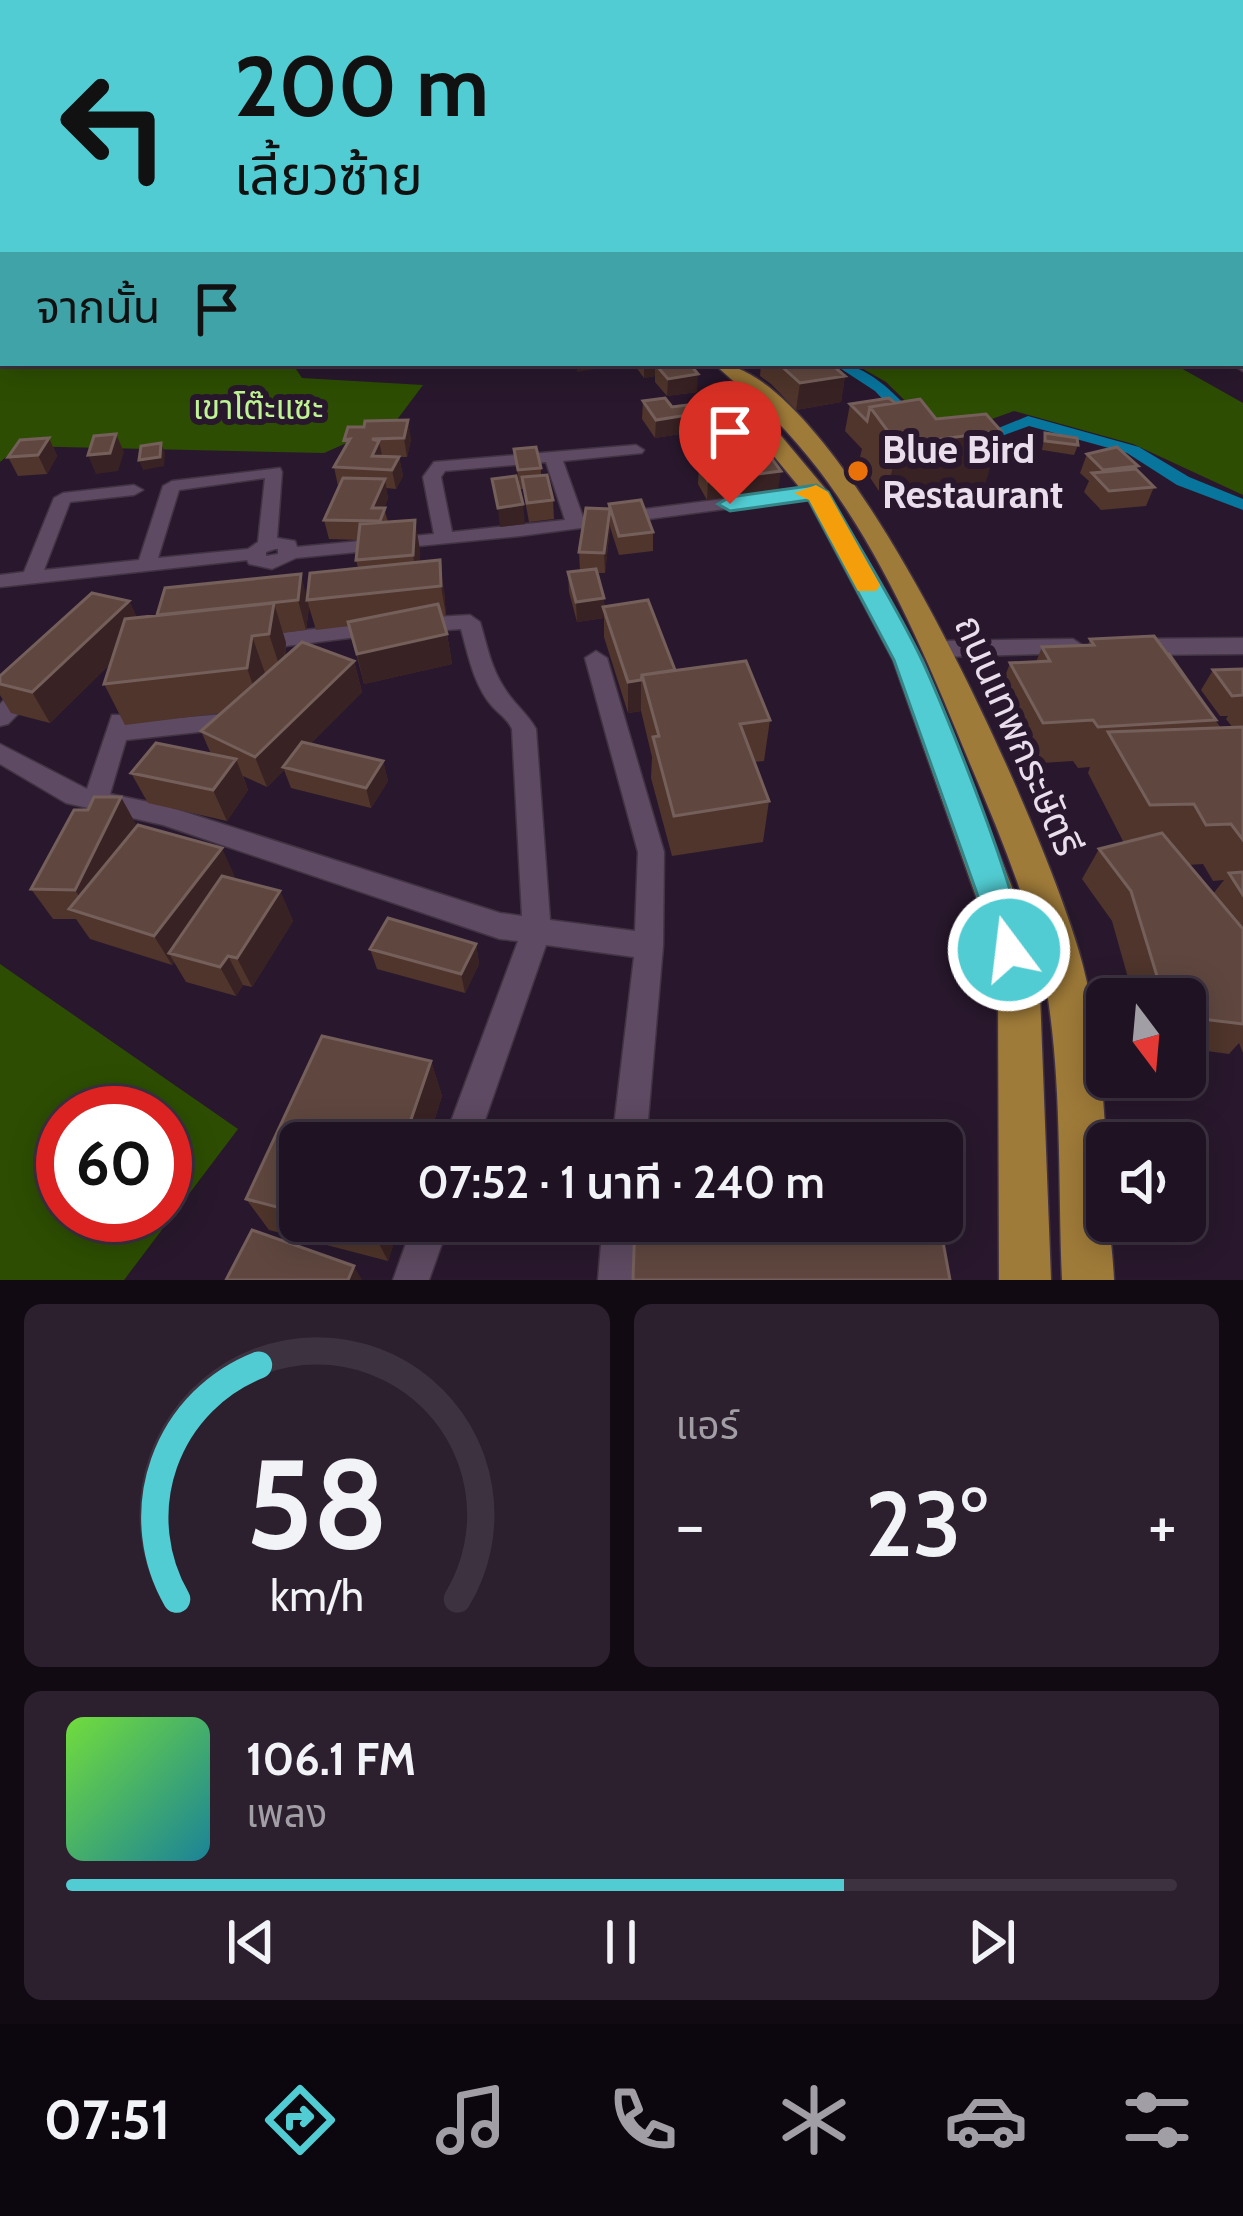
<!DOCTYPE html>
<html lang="th">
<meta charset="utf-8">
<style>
:root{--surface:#1f1222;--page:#2c202f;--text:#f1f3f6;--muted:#a19ea5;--line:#3c3240;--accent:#51ccd2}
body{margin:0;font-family:Cabin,"Noto Sans Thai",sans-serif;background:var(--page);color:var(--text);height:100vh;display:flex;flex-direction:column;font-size:45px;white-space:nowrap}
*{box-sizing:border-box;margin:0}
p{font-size:39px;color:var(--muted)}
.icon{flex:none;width:66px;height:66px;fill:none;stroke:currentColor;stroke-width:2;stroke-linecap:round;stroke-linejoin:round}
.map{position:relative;height:1280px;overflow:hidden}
.side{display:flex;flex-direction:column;gap:24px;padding:24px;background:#110a13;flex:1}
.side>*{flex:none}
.guide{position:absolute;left:0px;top:0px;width:1245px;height:366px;box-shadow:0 6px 30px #0003,0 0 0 3px var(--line);background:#51ccd2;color:#111;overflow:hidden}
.needle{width:78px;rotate:164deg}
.controls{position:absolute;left:1086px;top:978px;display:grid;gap:24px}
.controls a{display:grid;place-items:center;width:120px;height:120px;border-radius:18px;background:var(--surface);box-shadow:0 6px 30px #0003,0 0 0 3px var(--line);font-size:60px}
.speed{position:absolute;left:36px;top:1086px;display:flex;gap:24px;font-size:60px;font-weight:700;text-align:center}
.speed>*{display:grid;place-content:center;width:156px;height:156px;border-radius:50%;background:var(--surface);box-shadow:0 6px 30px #0003,0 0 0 3px var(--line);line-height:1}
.speed .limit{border:18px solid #d22;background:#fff;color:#111}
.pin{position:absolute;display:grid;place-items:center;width:102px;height:102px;color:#fff;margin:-123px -51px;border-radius:50% 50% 50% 0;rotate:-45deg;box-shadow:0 0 12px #0007}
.pin .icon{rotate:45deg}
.me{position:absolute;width:132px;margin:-66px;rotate:345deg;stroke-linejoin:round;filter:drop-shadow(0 0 9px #0008)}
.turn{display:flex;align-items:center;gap:42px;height:252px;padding:0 36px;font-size:54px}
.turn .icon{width:156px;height:156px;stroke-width:2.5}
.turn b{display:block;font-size:84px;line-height:102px}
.then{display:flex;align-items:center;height:114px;padding:0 36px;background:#0003;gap:24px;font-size:45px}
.big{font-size:90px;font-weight:600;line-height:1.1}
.side .widget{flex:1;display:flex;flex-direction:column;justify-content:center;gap:18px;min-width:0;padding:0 42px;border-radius:18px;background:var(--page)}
.side .dial{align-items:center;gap:0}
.dial svg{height:312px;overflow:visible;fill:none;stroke:var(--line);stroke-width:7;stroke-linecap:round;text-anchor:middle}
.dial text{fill:var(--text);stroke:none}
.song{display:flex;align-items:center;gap:36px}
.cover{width:144px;height:144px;border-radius:18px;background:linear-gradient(135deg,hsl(100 70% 55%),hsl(190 70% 35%))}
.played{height:12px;border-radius:6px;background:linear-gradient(90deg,var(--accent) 70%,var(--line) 70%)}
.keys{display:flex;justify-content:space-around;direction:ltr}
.heat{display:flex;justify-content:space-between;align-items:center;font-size:66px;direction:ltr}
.side .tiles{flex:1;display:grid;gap:24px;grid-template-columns:1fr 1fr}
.widget:last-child{grid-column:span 2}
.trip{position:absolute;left:279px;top:1122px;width:684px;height:120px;border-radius:18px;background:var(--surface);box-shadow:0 6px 30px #0003,0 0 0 3px var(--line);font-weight:600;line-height:120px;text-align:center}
.menu{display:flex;height:192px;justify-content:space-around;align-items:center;background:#0c070e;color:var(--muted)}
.menu .icon{width:84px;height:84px}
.menu .current{color:var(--accent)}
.menu b{font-size:54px;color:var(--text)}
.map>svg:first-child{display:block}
.forest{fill:#2d4e02;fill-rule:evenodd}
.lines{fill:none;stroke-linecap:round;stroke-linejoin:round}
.canal{fill:#08759d;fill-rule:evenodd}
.minor-casing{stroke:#423344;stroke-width:3}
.tertiary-casing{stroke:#423344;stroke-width:3}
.primary-casing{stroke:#423344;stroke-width:3}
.minor{fill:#5e4a62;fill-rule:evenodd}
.tertiary{fill:#5e4a62;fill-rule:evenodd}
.primary{fill:#9f7b39;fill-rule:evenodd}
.wall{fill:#4f352b;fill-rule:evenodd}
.shaded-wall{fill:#392223}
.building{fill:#5f473f;stroke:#755f5a;stroke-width:3}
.route{fill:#51ccd2;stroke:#358588;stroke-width:3}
.slow{fill:#f59e0b}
.food-dot{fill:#e8710a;stroke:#29182d;stroke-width:4.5}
.labels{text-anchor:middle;stroke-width:12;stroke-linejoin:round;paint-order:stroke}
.far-park-label{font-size:33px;fill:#bff494;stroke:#29182d}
.poi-label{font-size:39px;font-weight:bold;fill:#eadeec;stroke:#29182d;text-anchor:start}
.street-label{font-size:39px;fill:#eadeec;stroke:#29182d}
</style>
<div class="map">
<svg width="1243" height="1280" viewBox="0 0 1243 1280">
<rect width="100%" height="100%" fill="#29182d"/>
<path class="forest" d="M0,180l3,183h289l10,15 121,7 -27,36 -72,32 -305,-7 -19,16z
M853,363h319l71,40v92l-110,-51 -119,-33 -72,26 -56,-55z
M0,964l238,165 -114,151h-124zM63,1113h102v102h-102z"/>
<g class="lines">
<path class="canal" d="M832,363c36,0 62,31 87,56v6h-12l-32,-34z
M1028,416l111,31 50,30 54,22v11l-66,-25 -50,-32 -98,-27 -52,19 -8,-5z"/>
<defs>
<path id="minor" d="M1242,258h1v8h-1z
M1242,360l1,11 -13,-8h12z
M636,445l8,5 -2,3 -79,8 20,56 233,-30 9,5 -9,5 -296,39 -224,22 -24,11 -23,-5 -2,-4 -247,27v-12l24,-3 30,-74 9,-5 71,-8 9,5 -9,5 -64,7 -26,68 95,-10 24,-74 9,-5 108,-13 2,4 -5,66 18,3 2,6 137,-13 -11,-57 11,-15zM546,462l19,58 -113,12 -11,-55 4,-6zM265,478l-7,64 -10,7 -90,9 21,-68zM275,549h3v5l-12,2v-4z
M470,615l10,7c7,23 11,47 25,67 9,15 22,24 31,40l14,191 85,11 3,-79 -53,-194 11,-7 11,7 57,194 -1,94 -17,197h-34l22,-186 -88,-12 -69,198h-34l75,-202 -18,-2 -337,-114 -97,-22 -66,-39v-20l87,45 25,-74h16l3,7 105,-9 8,2 3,6 -3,6 -118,13 -16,54 53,11 337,108 22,3 -10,-187c-5,-11 -12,-14 -20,-23 -18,-20 -24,-52 -31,-77l-44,3 -10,-7 10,-7z
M374,622l7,2 3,5 -3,5 -119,15 -11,-7 11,-7z
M29,681l8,2 3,6 -3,6 -29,29 -8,2v-22l21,-21z
M414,1221h36l-21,59h-36z
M603,1221h36l-5,59h-36z"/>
<path id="tertiary" d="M1243,638v16l-112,1 -12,-8 12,-8z
M1073,639l12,8 -3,6 -143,4 -12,-8 12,-8z"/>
<path id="primary" d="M713,363c130,0 341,486 370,603 16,62 20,127 24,190 1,20 -4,44 0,64 4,15 6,40 7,60h-52c-4,-94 0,-189 -14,-281 -13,-82 -45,-157 -77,-233 -55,-134 -115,-282 -229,-377l86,103 95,168 96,245 21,89 11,286h-52l-1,-286 -19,-89 -86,-245 -88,-166 -80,-97v-10h15z"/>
</defs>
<use href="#minor" class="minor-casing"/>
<use href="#tertiary" class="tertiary-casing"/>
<use href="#primary" class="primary-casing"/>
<use href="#minor" class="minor"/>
<use href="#tertiary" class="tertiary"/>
<use href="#primary" class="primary"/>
</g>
<path class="wall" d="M633,363h56l8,29 -30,4 -12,-14v-6l-11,2z
M761,363h69l15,13 -4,26 -45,8 -25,-26 -11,-8z
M889,398l96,87 -100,15 -26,-39 3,-12 -17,-18 5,-27z
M643,401l29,6 21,25 -38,6 -13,-19z
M1045,433l33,12 -4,10 -32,-5z
M49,438l8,18 -10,18 -29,2 -10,-19z
M411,439l-4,18h-15h7l4,19 -7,13 -10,-1 2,10 -4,10 4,14 32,28 -1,12 25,28 2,26h-4l5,18 5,30 -88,20 -15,-58 -33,4 -7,-23 -3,23 -23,3 3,10 -1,14 69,4 8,31 -52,52 73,17 5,20 -17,27 -80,-20 -7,-18 -17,17 -24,-11 5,14 -21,31 -79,-18 -17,-30 80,-19 -10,-23 20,-18 -96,12 -21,-41 8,-22 -62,61 -39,-10 -11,-18v-19l129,-75 8,17 170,-21 51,-29 -2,-8 2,-20 -29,-1 -5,-19 14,-34 -4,-19 12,-21 -2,-6z
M728,448l50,42 -71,10 -9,-16 1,-19 28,-4z
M514,449l27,19v7l12,25 1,19 -25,3 -6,-33h-3z
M1087,454l51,12 -2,4 18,17 -8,19 -45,4 -17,-18 5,-11 -9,-8z
M609,504l44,28v19l-34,4 -9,-28 -5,46h-8l8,34 70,63 95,50 -6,41 -10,1 15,39 -6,41 -91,14 -21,-78 1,-21 -11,-46 -13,2 -24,-76v-19l-27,4 -8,-30 -1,-20 12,-1 -1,-19 30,-43z
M1154,636l67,92h12l-7,-9 2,-3h-8l-19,-26 12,-20 30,-1v384l-4,-10 -10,11 -44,-6v-49h-51l-22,-78 -30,-42 17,-30 25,-6 -36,-70 2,-6 -12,1 -5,-7 -48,3 -30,-60 15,-41 26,-1 6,-15 46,-2 2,-6zM1203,864l10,17 11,-1 -11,14 -25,-29z
M137,826l99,53 44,12 13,30 -41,66 -9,-2 -7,11 -50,-14 -12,-20 -2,3 -82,-26 -14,-20h-23l-22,-30z
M476,944l3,20 -14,29 -88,-24 -7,-20z
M322,1036l109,25 11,35 -15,47h-127v78h101l-13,40 -119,-31 -23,-31z"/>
<path class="shaded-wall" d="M577,363h38v3l-38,6z
M644,363h40l-29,1v12l-11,2z
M698,374l-1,18 -30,4 1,-17z
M845,376l-4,26 -45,8 4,-27z
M694,414l-1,18 -38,6 1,-18z
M408,420l3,19 -4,18 -3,-19z
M1001,431l-16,54 -100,15 13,-55z
M116,434l8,18 -6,19 -22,3 -8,-19z
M49,438l8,18 -10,18 -9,-19z
M379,441l4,19 -11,-4z
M161,443l4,10 -1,13 -21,4 -4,-10z
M399,457l4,19 -7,13 -4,-19z
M781,471l-3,19 -71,10 1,-19z
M385,479l3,19 -9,23 -7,-13z
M523,504l2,20 -25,3 -2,-19z
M610,509v19l-5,45 -1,-20z
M415,520l5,30 -2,35 -5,-30z
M440,560l4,30 2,26 -5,-30z
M301,574l8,33 -3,23 -8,-30z
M604,598v20l-27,4 -1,-20z
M129,601l14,30 -93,92 -18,-31z
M274,603l12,40 -4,31 -13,-40z
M447,634l5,30 -88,20 -7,-30z
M252,636l14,40 -5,32 -14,-40z
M354,661l8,31 -95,95 -12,-30z
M641,680v31l-13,2v-31z
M236,759l12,31 -21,31 -14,-31z
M383,761l5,20 -17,27 -5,-20z
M121,797l17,31 -45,89 -18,-27z
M222,848l14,31 -67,74 5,9 -2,3 -18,-29z
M280,891l13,30 -41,66 -15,-29z
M476,944l3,20 -14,29 -4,-19z
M228,956l15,29 -7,11 -16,-29z
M431,1061l11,35 -15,47h-24z
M376,1221h25l-13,40 -15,-29z
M354,1266l8,14h-14z"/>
<path class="building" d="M663,363h26l9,11 -30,5 -13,-15z
M778,363h52l15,13 -45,7z
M665,398l7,9 15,-2 7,9 -38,6 -13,-19z
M889,398l6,5 -25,4 -3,14 -17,-17z
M920,399l16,20 50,-5 15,17 -103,14 -28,-38z
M408,420l-4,18 -32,1 7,2 -7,15 27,1 -7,13 -58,-3 16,-28 -6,1 4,-13h16l1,-6z
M1045,433l32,5 1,7 -33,-4z
M116,434l-6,19 -22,2 6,-19z
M49,438l-11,17 -30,2 12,-17z
M161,443l-1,14 -21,3 2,-14z
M761,444l20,27 -73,10 -9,-16 37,-5 -8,-12z
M536,447l5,21 -23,2 -4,-21z
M1117,447l21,19 -35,4 -16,-16z
M1136,469l18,18 -45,4 -17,-18z
M547,475l6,25 -26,3 -5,-26z
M516,476l7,28 -25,4 -6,-29z
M343,478l42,1 -13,29h13l-5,13 -56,-1z
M641,500l12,32 -34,4 -10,-32z
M586,508l24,1 -6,44 -25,-1z
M415,520l-2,35 -57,5 4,-36z
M440,560l1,26 -134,14 3,-27z
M596,569l8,29 -28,4 -8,-30z
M301,574l-3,26 -141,15 8,-27z
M92,593l37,8 -97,91 -32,-8v-8z
M648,600l27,70 -33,5 -1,5 -13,2 -25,-75z
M274,603l-5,31 -17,2 -5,32 -143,16 21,-65z
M438,604l9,30 -90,20 -9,-32z
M1154,636l62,84 -118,7 -5,-7 -50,3 -33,-60 40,-2 -8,-14 52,-2 -4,-6z
M302,642l52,19 -99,96 -54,-26z
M1168,654h1l41,58z
M746,661l24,59 -30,4 29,77 -95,15 -21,-79 6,-1 -17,-61z
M1243,669v26l-11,1 -19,-26z
M1243,727v113l-12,-16 -25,1 -12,-21 -44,1 -42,-73z
M302,742l81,19 -17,27 -83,-21z
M156,743l80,16 -23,31 -82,-17z
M94,797h27l-46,93 -44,-1 43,-79h14z
M138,825l84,23 -68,88 -85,-27z
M1162,833l81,96v95l-58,-7v-18h-21l-33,-108 -32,-42z
M1243,872v23l-14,-22z
M222,876l58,15 -43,67 -9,-2 -8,11 -51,-14z
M388,918l88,26 -15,30 -91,-25z
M322,1036l109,25 -28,82h-103v70l-54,-14z
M331,1221h45l-3,11z
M635,1221h156l150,10 9,49h-317z
M252,1230l102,36 -6,14h-122z"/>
<linearGradient id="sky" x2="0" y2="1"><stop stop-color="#170d19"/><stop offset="0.5" stop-color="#433d57"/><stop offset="1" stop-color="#433d57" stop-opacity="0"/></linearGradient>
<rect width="1243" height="360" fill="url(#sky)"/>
<path class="route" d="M816,485l12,7c31,56 67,111 94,168 20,42 114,272 100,302l-13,5 -13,-5 -15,-57 -87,-245 -85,-160 -79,11 -12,-7 12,-7z"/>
<path class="slow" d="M816,485l12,7 52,93 -4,6h-18l-49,-91 -15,-7z"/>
<circle class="food-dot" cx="858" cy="471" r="12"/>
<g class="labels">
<g class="far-park-label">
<text x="258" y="419">เขาโต๊ะแซะ</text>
</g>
<g class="poi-label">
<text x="882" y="463">Blue Bird<tspan x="882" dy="45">Restaurant</tspan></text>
</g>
<g class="street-label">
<text transform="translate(1019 735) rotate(66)" y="14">ถนนเทพกระษัตรี</text>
</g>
</g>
</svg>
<div class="controls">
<a><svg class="needle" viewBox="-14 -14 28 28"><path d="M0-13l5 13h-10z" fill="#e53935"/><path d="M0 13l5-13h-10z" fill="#a19ea5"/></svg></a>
<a><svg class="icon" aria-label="sound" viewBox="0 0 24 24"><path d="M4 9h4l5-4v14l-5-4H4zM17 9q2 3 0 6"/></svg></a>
</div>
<div class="speed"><div class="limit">60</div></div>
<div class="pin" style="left:730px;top:504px;background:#d93025"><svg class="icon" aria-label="arrive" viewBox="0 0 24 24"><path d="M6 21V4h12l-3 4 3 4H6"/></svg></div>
<svg class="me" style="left:1009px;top:950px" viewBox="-20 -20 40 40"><circle r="17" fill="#51ccd2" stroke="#fff" stroke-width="3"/><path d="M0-11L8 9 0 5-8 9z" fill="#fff"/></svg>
<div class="trip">07:52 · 1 นาที · 240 m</div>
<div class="guide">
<div class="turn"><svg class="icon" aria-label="left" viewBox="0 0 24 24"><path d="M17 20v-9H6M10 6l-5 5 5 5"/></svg><div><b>200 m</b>เลี้ยวซ้าย</div></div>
<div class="then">จากนั้น<svg class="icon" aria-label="arrive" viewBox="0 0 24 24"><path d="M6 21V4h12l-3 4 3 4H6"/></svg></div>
</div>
</div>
<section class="side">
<div class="tiles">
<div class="widget dial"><svg viewBox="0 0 100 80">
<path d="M14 69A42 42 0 1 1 86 69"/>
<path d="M14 69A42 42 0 0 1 35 9" stroke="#51ccd2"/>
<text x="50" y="56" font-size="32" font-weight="700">58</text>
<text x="50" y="72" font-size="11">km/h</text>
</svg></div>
<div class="widget"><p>แอร์</p>
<div class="heat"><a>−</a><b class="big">23°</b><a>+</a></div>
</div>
<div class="widget">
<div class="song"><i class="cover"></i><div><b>106.1 FM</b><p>เพลง</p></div></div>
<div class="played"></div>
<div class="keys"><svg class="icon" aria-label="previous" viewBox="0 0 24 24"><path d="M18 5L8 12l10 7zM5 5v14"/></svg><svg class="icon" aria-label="pause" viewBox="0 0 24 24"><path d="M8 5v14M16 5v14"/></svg><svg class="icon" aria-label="next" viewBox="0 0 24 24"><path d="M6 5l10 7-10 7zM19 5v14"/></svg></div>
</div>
</div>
</section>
<nav class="menu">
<b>07:51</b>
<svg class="icon current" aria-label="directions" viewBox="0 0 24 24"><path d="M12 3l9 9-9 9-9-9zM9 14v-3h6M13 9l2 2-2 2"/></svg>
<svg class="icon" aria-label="music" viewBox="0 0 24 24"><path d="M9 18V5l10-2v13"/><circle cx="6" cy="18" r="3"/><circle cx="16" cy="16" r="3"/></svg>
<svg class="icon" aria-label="phone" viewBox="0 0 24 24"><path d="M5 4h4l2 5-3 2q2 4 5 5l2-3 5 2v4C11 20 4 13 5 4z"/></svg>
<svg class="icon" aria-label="climate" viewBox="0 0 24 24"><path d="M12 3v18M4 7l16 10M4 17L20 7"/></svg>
<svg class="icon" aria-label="car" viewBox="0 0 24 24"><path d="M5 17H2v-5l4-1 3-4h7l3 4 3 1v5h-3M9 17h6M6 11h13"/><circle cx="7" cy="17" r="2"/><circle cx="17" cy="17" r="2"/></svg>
<svg class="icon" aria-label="filters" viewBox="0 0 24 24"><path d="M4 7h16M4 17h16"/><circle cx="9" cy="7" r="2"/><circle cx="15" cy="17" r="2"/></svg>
</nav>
